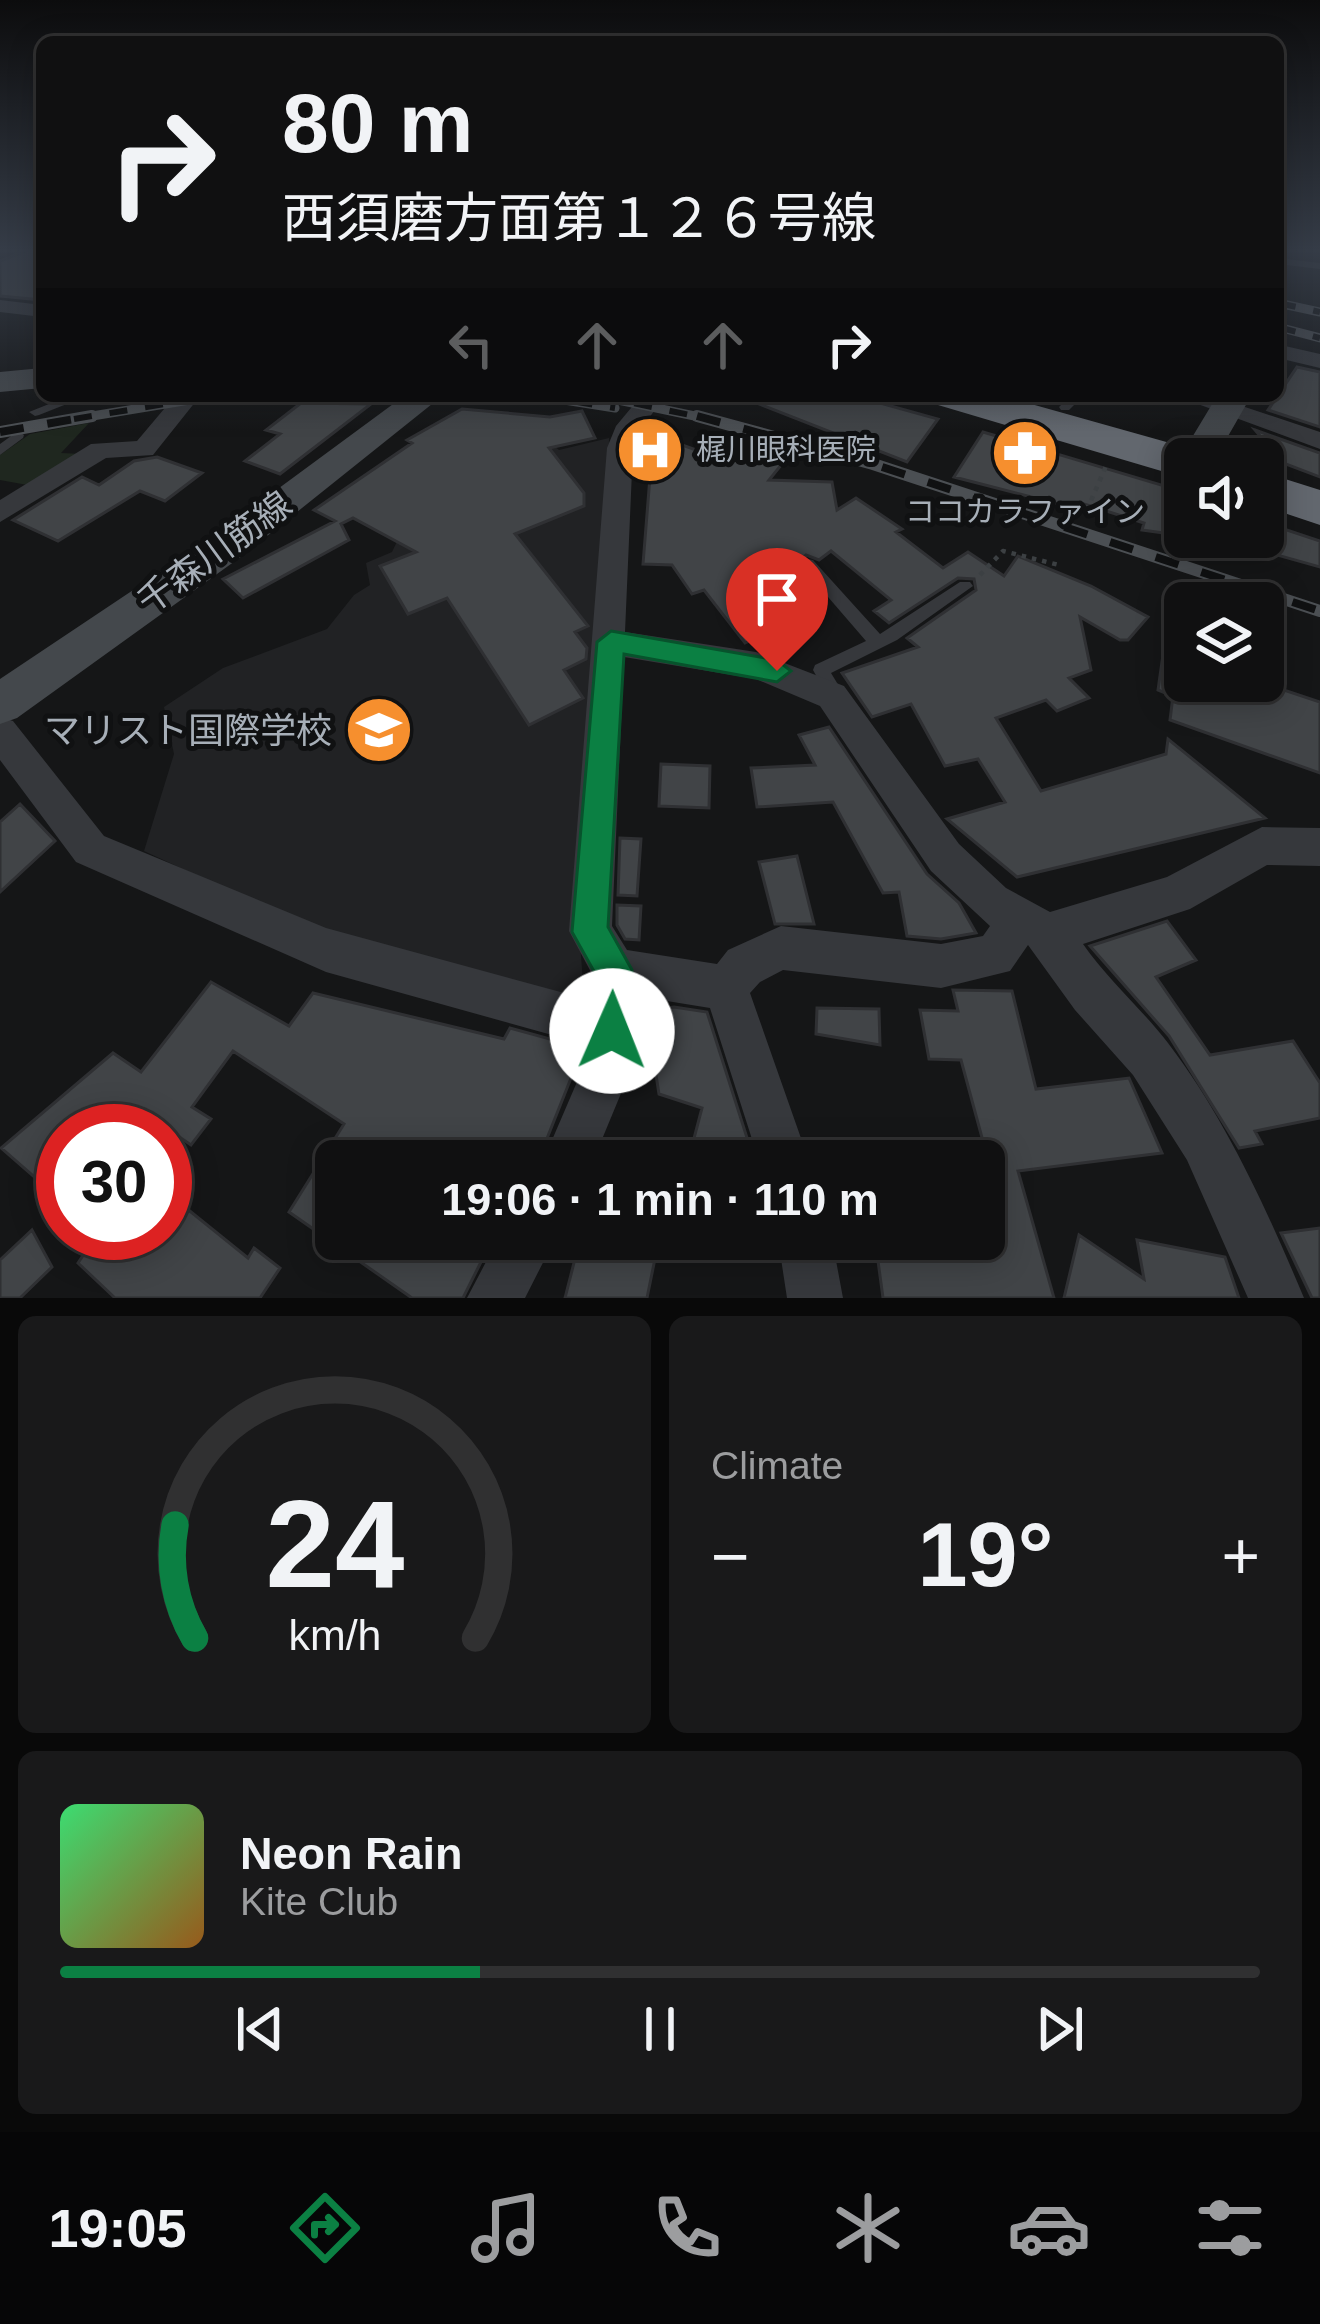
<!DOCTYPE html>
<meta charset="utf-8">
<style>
:root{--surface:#101011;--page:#19191a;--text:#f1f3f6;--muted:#9c9d9f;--line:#303031;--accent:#0b8043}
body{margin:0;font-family:Arial,"Noto Sans JP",sans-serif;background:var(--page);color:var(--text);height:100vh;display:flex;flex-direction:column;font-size:45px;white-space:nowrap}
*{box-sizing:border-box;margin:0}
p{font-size:39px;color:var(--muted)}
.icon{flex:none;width:66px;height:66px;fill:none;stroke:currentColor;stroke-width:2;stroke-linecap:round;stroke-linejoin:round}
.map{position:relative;height:1298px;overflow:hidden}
.details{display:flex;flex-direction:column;gap:18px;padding:18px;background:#090909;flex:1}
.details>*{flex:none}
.top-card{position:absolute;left:36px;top:36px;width:1248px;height:366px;border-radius:18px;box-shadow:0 6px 30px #0003,0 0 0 3px var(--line);background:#101011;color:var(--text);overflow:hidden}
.buttons{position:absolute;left:1164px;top:438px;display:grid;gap:24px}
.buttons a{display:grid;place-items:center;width:120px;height:120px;border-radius:18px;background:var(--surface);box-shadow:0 6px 30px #0003,0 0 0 3px var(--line);font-size:60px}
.speed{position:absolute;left:36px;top:1104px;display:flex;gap:24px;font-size:60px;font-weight:700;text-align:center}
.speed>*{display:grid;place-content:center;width:156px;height:156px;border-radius:50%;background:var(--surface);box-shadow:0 6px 30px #0003,0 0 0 3px var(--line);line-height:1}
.speed .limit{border:18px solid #d22;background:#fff;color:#111}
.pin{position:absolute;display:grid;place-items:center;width:102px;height:102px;color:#fff;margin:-123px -51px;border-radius:50% 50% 50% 0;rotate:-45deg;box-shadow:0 0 12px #0007}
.pin .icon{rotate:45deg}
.me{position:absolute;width:132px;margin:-66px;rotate:1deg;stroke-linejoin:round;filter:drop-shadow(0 0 9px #0008)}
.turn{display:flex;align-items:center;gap:42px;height:252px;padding:0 48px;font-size:54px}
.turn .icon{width:156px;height:156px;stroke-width:2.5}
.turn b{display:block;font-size:84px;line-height:102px}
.lanes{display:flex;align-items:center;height:114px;padding:0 48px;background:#0003;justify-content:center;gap:60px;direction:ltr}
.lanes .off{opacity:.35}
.big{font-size:90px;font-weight:600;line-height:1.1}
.details .tile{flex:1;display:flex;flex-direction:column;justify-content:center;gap:18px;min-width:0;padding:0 42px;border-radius:18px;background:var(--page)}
.details .dial{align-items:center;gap:0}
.dial svg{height:312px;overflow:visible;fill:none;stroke:var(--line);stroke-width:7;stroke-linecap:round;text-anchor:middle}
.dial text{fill:var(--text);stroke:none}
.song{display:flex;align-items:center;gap:36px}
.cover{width:144px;height:144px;border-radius:18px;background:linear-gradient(135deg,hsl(140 70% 55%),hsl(30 70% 35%))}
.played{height:12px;border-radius:6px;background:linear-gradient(90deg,var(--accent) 35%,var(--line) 35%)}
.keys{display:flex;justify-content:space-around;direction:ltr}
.heat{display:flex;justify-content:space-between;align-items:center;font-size:66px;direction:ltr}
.details .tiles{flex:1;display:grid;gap:18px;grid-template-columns:1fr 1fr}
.tile:last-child{grid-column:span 2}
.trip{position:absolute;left:315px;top:1140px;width:690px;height:120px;border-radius:18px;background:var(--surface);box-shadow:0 6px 30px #0003,0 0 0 3px var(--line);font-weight:600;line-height:120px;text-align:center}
.menu{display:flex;height:192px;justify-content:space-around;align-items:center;background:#060607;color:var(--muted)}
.menu .icon{width:84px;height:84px}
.menu .active{color:var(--accent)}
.menu b{font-size:54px;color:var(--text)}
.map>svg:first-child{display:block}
.built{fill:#212224}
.green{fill:#1f271f}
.building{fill:#414447;stroke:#2f3033;stroke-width:3}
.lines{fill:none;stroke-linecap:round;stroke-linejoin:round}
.path{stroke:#3c4043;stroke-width:4.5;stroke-dasharray:4.5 6;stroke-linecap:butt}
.lane{fill:#36383c;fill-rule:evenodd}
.street{fill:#36383c;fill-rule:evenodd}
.secondary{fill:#44484c;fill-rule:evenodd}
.highway{fill:#62676e;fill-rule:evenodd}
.rail-far1-casing{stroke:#4b4f53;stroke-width:9}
.rail-casing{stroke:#4b4f53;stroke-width:12}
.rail-far1{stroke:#101112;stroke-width:6;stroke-dasharray:18;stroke-linecap:butt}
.rail{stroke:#101112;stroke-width:8;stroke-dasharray:24;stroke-linecap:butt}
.route{fill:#0b8043;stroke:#07532c;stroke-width:3}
.labels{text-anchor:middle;stroke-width:10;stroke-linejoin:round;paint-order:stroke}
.far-poi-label{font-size:30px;fill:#a7afb8;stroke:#101112;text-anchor:start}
.street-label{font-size:36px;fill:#a7afb8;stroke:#101112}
.poi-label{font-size:36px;fill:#a7afb8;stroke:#101112;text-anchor:end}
</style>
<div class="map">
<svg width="1320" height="1298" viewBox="0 0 1320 1298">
<rect width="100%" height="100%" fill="#151617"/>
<path class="built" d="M530,425l29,25 50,-12 -1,96 -31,368 8,107 -255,-72 -186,-86 30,-97 -10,-47 59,-39 104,-39 27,-34 16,-10 -4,-22 26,-11 11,-23z"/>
<path class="green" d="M89,423l-28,30 22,1 -50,32 -33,-6v-25l30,-21z"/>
<path class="building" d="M31,249h11v51l-42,-4v-35z
M1297,367l23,5v55l-52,-17z
M739,396h116l83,23 -31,43z
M301,403l70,1 -91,70 -35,-13 35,-27 -14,-4z
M462,409l88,8 32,-6 13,27 -46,10 35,45v13l-69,28 73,92 -13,6 12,16 -1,11 -22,11 19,28 -54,27 -82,-127 -39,16 -28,-48 36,-14 -63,-34 -12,6 8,16 -106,58 -20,-19 112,-58 -21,-11 98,-67 -5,-3z
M754,430l36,24 -21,26 63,2 5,28 19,-12 46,31 -6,3 47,36 25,-16 36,24 14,-20 73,30 57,31 -20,23h-8l-40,-23 11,53 -22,8 20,20 -32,13 -11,-11 -50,18 45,73 125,-37 2,-15 97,79 -248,59 -70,-58 58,-17 -27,-43 -33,7 -34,-62 -39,13 -30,-44 76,-26 -11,-9 69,-48 -2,-11 -16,-1 -69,45 -15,-12 17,-11 -60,-49 -12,9 -13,-5 -10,8 4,9 -7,5 6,9 -47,13 25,30 -32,14 -41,-53 -12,4 -20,-29 -29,-1 8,-100 -14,1 5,-27 18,-1 36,13 6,-6 31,11z
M1255,430l65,23v24l-37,-14z
M983,432l202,60v44l-43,-6 2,-7 -63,-20 -15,3 -112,-29z
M157,457l45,16 -37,28 -25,-10 -82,50 -45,-21 69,-43 17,8 35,-24z
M1263,522l57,19v26l-57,-16z
M1169,612l16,1v68h72l63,21v71l-150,-53 3,-24 -15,-6z
M829,727l98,147 32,29 17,30 -35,6 -34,-3 -8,-44 -16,1 -50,-91 -76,5 -6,-39 64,-3 -16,-30z
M661,764l49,2 -1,42 -50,-2z
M20,804l35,37 -55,51v-70z
M620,838l21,1 -4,57 -19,-1z
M797,856l17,68h-39l-16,-62z
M617,905l24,1 -2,34 -14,-1 -8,-14z
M1167,921l29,39 -40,17 54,78 83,-14 27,42v35l-65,13 7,13 -23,4 -70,-112 -79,-90z
M211,982l78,44 24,-33 191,46 6,-11 73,20 -45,113h-202v78h134l17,11 -24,48h-51l-123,-86 55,-88 -111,-73 -41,56 19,12 -20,26 -54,-37 -17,23h-57v71l-62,-54 112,-95 28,19z
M953,990l59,1 24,98 93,-11 33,75 -144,18 36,127h-171l-8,-59h109v-19l20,-1 -43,-159 -32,-1 -9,-49 38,1z
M674,1007l33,5 42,132 -4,17h-57l14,-53 -43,-14 -3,-19 -23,2 7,-66z
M817,1008l62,1 1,36 -64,-11z
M165,1191l83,67 6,-10 26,20 -20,30h-145l-37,-35 20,-30h67z
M1320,1228v70h-8l-31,-65z
M32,1230l20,37 -32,31h-20v-38z
M1079,1235l65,44 -7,-39 88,17 14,41h-175z
M580,1239h79l-12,59h-82z"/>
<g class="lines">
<path class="path" d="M1087,510l19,-44
M980,575l23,-24 56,14"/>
<path class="lane" d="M1278,258l42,5v6l-42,-5z
M69,396h18l-48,19 -4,1 -6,-4z
M1070,396h13l-14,14h-8l-2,-3z
M18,431l6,4 -1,3 -23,17v-11z
M808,559l5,1 67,74 80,-52h10l3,4 -76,54 -66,33 14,23 -3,5 -6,2 -6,-2 -17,-31 2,-5 51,-24 -63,-73 -3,-4z"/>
<path class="street" d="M0,300l42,5v12l-42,-5z
M1285,346l35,8v14l-42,-10v-10z
M175,396h25l-47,59 -47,3 -106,64v-22l91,-56 46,-3z
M641,396h25l-25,32 -8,20 -8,184 131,20 88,34 115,158 47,44 44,24 117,-35 95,-50 58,1v38l-53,-1 -77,44 -107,35c25,36 58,64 85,99 58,76 99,167 136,255h-56l-61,-138 -54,-85 -58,-65 -47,-65 -18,26 -69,17 -158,-18 -23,12 -10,11 59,168h-50l-49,-153 -74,-12 -2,66 -41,99h-50l43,-100 2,-16 -262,-73 -250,-110 -76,-102v-43l13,4 91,115 222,92 264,72 2,-26 -23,-43 38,-483 9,-22zM624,657l132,22 64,27 111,165 59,55 -7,10 -42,8 -160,-18 -53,24 -11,14 -90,-14 -15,-24z
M1176,396h36l108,36v17z
M498,1239h57l-30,59h-58z
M778,1239h54l11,59h-56z"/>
<path class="secondary" d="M42,368v20l-42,4v-20z
M404,396h38l-200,160 -225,162 -17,6v-45l214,-143z
M1217,396h34l-36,63h-30l-1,8 -5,-8z"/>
<path class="highway" d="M932,396h71l199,56 5,7h-22v19l-247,-73z
M1263,472l57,18v35l-57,-19z"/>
<defs>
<path id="rail-far1" d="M1278,303l42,9
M1278,327l42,11
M539,396l76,12
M599,396l110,23
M74,419l140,-23"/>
<path id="rail" d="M697,416l176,48 447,147
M0,432l92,-16"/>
</defs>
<use href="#rail-far1" class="rail-far1-casing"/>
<use href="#rail" class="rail-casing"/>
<use href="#rail-far1" class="rail-far1"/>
<use href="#rail" class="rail"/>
</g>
<linearGradient id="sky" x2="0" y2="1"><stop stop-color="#0c0c0d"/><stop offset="0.58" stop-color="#353c47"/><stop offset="1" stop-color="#353c47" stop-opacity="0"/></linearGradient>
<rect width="1320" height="431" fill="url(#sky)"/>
<path class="route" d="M611,631l166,29 14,11 -14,11 -153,-28 -16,273 24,43 -1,61 -5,14 -14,6 -13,-6 -6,-14 2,-58 -23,-41 25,-290z"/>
<defs>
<symbol id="hospital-disc" viewBox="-11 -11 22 22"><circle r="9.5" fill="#f68f2e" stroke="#101112"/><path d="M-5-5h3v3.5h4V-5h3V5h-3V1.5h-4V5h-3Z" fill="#fff"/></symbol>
<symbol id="pharmacy-disc" viewBox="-11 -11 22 22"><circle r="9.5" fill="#f68f2e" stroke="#101112"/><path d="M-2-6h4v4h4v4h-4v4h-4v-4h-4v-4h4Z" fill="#fff"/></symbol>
<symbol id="school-disc" viewBox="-11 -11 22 22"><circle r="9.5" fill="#f68f2e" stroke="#101112"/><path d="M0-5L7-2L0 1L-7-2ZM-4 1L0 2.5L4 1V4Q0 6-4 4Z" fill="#fff"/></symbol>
</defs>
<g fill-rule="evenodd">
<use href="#hospital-disc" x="612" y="412" width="76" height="76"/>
<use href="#pharmacy-disc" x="987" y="415" width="76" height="76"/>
<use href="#school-disc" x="341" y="692" width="76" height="76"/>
</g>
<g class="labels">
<g class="far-poi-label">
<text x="696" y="460">梶川眼科医院</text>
<text x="1025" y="522" text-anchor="middle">ココカラファイン</text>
</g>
<g class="street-label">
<text transform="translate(214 552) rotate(-36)" y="13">千森川筋線</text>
</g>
<g class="poi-label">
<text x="332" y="743">マリスト国際学校</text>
</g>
</g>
</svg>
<div class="buttons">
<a><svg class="icon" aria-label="sound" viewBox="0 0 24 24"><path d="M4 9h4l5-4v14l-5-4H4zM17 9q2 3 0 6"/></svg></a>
<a><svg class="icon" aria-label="layers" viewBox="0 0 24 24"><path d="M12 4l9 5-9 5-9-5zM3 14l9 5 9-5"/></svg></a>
</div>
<div class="speed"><div class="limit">30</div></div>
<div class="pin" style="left:777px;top:671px;background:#d93025"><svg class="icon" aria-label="arrive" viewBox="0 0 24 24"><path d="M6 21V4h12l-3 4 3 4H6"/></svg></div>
<svg class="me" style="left:612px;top:1031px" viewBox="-20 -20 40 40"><circle r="19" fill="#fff"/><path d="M0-13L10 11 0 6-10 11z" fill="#0b8043"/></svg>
<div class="trip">19:06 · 1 min · 110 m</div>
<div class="top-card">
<div class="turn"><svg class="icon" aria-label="right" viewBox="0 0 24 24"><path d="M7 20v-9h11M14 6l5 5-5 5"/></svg><div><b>80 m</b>西須磨方面第１２６号線</div></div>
<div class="lanes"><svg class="icon off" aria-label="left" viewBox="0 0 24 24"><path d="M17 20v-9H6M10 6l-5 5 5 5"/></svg><svg class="icon off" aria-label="ahead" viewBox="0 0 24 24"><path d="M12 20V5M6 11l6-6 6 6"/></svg><svg class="icon off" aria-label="ahead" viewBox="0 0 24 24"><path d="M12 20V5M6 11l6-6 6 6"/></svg><svg class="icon" aria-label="right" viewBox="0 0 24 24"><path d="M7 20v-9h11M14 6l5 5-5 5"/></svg></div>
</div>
</div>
<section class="details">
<div class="tiles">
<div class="tile dial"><svg viewBox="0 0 100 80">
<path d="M14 69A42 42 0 1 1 86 69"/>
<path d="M14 69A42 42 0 0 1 9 40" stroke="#0b8043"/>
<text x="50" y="56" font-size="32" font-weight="700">24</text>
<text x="50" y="72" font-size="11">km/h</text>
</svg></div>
<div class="tile"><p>Climate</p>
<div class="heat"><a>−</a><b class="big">19°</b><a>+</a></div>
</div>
<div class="tile">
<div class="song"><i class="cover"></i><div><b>Neon Rain</b><p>Kite Club</p></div></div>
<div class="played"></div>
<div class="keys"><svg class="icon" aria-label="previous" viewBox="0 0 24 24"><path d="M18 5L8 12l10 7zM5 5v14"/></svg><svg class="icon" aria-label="pause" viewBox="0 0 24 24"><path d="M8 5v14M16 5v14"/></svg><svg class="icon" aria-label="next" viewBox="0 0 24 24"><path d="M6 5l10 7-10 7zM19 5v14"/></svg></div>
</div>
</div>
</section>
<nav class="menu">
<b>19:05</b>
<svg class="icon active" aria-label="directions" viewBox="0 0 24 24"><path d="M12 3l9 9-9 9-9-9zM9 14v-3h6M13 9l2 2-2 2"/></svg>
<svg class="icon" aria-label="music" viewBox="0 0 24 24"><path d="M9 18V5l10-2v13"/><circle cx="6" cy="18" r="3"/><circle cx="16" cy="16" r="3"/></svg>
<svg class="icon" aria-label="phone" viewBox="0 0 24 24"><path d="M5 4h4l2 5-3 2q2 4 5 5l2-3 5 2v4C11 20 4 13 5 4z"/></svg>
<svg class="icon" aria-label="climate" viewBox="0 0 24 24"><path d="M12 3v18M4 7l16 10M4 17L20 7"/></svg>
<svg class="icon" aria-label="car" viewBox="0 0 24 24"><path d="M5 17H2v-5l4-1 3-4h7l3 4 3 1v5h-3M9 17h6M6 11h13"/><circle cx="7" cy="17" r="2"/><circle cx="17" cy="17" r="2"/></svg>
<svg class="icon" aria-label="filters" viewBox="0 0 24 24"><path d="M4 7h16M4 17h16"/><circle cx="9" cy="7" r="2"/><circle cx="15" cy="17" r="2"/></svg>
</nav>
